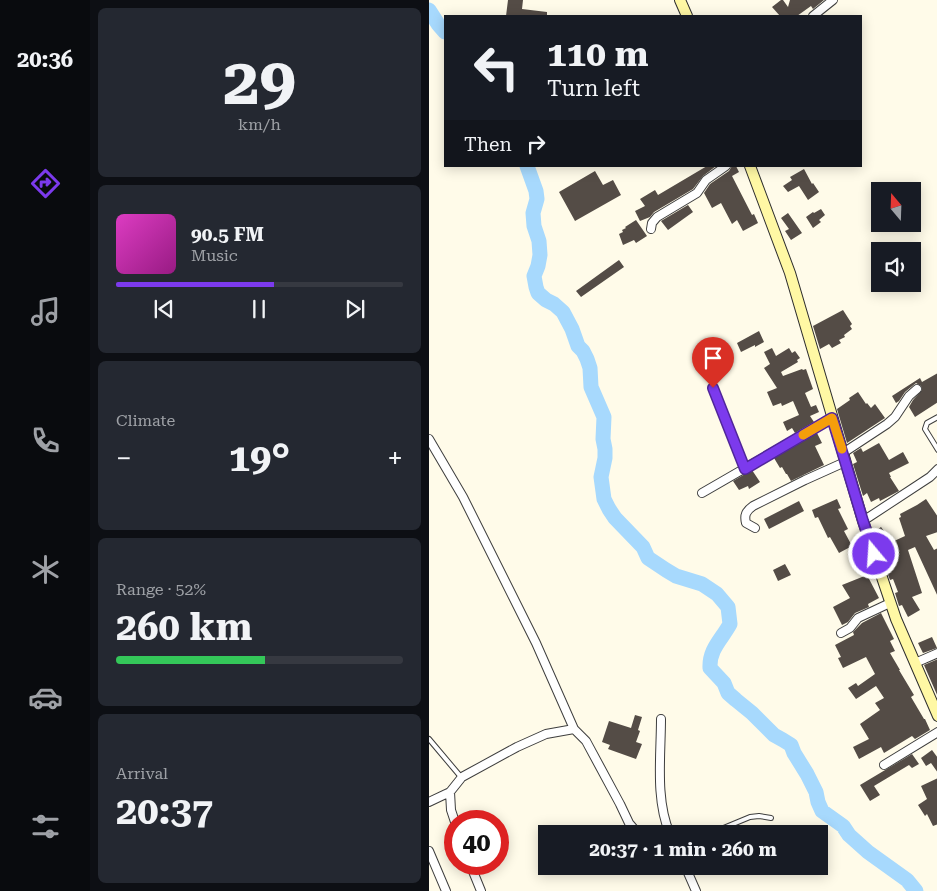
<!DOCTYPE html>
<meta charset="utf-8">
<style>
:root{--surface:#171b24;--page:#242831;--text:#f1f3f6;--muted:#9ea1a6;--line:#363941;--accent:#7c3aed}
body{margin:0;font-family:"Roboto Serif",serif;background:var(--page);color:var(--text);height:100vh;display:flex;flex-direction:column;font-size:19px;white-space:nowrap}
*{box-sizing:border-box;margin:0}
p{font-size:16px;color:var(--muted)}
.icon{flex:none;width:28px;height:28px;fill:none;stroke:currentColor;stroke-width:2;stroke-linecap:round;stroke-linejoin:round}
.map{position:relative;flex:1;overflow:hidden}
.side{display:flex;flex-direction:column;gap:8px;padding:8px;background:#0d0f14;width:339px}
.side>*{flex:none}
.top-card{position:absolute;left:15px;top:15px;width:418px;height:152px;border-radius:0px;box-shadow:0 2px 12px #0003;background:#171b24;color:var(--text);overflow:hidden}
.needle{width:32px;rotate:341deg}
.buttons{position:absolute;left:442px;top:182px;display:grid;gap:10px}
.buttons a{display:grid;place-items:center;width:50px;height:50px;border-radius:0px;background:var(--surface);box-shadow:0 2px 12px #0003;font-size:25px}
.speed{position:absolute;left:15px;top:810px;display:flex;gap:10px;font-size:25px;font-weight:700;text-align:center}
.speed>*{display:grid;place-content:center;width:65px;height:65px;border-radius:50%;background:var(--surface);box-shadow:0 2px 12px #0003;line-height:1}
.speed .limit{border:8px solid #d22;background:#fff;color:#111}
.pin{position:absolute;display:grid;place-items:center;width:42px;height:42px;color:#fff;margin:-51px -21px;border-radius:50% 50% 50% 0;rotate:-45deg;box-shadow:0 0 5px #0007}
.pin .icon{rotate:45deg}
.me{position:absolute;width:55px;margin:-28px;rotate:342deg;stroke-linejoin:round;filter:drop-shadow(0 0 4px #0008)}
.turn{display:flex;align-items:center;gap:18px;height:105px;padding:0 20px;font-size:22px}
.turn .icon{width:65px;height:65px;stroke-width:2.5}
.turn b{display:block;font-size:35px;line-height:42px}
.then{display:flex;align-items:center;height:48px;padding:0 20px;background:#0003;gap:10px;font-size:19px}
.big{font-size:38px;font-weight:700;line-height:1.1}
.side .tile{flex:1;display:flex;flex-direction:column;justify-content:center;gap:8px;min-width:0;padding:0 18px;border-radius:8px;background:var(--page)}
.side .dial{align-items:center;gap:0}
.dial b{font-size:65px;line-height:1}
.song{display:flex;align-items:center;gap:15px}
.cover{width:60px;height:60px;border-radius:8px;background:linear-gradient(135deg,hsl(310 70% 55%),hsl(310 70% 35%))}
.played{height:5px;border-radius:2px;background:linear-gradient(90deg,var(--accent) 55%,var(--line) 55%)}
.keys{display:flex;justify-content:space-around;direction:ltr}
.heat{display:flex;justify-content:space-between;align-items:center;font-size:28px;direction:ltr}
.charge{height:8px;border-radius:4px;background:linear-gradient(90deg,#34c759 52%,var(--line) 0)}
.trip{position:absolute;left:109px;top:825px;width:290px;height:50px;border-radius:0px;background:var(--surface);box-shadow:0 2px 12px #0003;font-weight:700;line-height:50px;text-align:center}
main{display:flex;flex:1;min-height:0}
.menu{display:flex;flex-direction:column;width:90px;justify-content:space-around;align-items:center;background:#090b0e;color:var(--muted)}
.menu .icon{width:35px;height:35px}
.menu .current{color:var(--accent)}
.menu b{font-size:22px;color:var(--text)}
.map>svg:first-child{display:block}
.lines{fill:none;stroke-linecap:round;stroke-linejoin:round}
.river{stroke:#a7d9fd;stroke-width:15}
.building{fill:#544c46}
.lane-casing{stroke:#3e3e3e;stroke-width:6}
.street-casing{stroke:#3e3e3e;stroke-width:10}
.secondary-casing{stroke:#2d2d2d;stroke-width:12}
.lane{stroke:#fff;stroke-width:4}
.street{stroke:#fff;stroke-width:8}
.secondary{stroke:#fff8a4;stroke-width:10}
.route-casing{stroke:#51269a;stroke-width:12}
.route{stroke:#7c3aed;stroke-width:9}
.slow{stroke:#f59e0b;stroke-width:9}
</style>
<main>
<nav class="menu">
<b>20:36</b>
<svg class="icon current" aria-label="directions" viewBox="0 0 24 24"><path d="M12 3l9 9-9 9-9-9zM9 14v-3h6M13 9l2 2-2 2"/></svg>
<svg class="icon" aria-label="music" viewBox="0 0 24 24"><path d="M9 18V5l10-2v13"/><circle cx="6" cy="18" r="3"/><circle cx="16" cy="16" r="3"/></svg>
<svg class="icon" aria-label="phone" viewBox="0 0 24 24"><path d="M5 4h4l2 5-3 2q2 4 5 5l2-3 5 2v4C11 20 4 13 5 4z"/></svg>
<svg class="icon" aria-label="climate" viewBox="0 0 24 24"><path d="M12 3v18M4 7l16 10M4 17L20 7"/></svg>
<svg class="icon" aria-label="car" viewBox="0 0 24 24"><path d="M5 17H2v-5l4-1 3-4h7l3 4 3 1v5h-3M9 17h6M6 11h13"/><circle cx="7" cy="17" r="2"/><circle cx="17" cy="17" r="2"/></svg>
<svg class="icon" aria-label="filters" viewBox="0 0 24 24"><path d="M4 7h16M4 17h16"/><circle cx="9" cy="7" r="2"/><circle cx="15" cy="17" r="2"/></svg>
</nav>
<section class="side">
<div class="tile dial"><b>29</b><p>km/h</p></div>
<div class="tile">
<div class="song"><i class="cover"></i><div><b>90.5 FM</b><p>Music</p></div></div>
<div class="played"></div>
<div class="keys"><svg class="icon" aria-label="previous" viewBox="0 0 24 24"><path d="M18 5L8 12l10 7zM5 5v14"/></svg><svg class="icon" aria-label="pause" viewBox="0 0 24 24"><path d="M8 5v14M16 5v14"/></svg><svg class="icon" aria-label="next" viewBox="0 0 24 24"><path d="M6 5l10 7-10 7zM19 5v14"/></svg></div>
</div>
<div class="tile"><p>Climate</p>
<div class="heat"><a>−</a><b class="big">19°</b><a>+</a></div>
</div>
<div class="tile"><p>Range · 52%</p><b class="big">260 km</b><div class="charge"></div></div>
<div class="tile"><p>Arrival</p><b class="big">20:37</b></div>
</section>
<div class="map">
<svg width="509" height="891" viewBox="0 0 509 891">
<rect width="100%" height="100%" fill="#fffbe9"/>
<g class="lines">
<path class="river" d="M0,10l9,14 7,8
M98,166l9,25 1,8 -4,14 1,13 5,15 1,14 -2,11 -4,10 2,11 2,6 8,7 8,4 9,8 9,17 6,17 5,5 4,8 3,9 1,19 13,30 -1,22 2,10v9l-4,19 3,22 5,10 6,9 28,29 5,11 18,12 10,6 26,8 15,10 11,13 2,17c-8,15 -21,25 -20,44l14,15 4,10 8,7 16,13 22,22 9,5 8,5 3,8 13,21 9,18 2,10 4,9 21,15 6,9 19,17 39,28 9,11"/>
</g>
<path class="building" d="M79,0h15l-1,9 25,3v4h-41z
M352,0h2l5,7 2,-7h34l-11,9 -2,-3 -14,10h-17l-8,-9z
M278,166h9l-13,10 -10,13 -39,23 -4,5 -10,4 -5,-10 10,-5 -5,-7 15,-9 3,5z
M303,166h4l3,6 -7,4 20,39 2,-1 4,9 -15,8 -6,-11 -5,4 -11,-21 -9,5 -8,-15 6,-9 19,-13z
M375,169l8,15 1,-1 6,9 -11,8 -9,-14 -11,6 -5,-6 9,-6 -2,-3z
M166,171l8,14 10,-5 8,15 -46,26 -16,-29z
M259,205l5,7 -25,18 -7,-9z
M392,209l4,6 -6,5 2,2 -8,6 -7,-11 7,-5 1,1z
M359,213l14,20 -11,7 -6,-9 4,-2 -8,-11z
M207,220l11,16 -11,7 -2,-3 -11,5 -4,-11 4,-2 -1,-2 4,-2 -1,-1z
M190,260l5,7 -43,30 -5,-6z
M414,310l9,14 -2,2 2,3 -8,6 1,2 -6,3 2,3 -9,5 -3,-4 -9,5 -7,-23z
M330,331l5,11 -9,5v-2l-14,7 -4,-9z
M343,348l4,8 13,-8 3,5 3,-2 5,7 -3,2 1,2 -17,10 2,4 19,-7 1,1 3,-1 7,20 -8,4 6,14 5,-2 3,7 -9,4 4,6 -19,11 -3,-5 -5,3 -4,-9 16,-7 -6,-14 -11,5 -1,-3 -8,3 -6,-14 10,-4 -13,-20 6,-4 -6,-12z
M509,373v29l-23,15 -6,-10 4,-7 9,-10 -1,-4 -5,-3 -11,9 -6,9 -3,2 -4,-7 28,-18 2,4z
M429,392l8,12 1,-1 4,5 4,-4 10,14 -38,25 -10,-34 13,-9 -1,-2z
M388,433l5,10 -7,3 9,19 -33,16 -4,-7h-1l-4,-7 -2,1 -6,-10z
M450,443l10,17 14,-8 6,11 -20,10 2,4h-1l9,14 -19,10 -1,-3 -8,4 -4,-9 -4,3 -10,-32 4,-2 -4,-9 8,-5 2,4z
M323,470l8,12 -11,7 -1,-3 -9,4 -6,-9z
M408,499l4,9 -3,1 10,20 -4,2 8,15 -13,7 -9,-16 -2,1 -10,-21 -3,1 -3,-8z
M497,499l12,18v15l-12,4 8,14 4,-2v49l-23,-50 -7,3 14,43 -10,4 8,13 -12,7 -6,-12 -3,1 -4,-13 3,-1 -5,-13 -3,1 -3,-8 2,-1 -1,-4 6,-2 -5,-13 -7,4 -5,-14 3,-1 -6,-9 7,-5 11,15 13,-6 -6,-18 2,-1 -1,-3 17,-9z
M370,501l5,10 -35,18 -5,-10z
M356,564l6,11 -13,6 -5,-11z
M438,575l12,23 -11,6 1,3 -14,6 -7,9 -6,3 -9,-18 17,-9 -8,-13z
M452,613l13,26 -4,2 5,10 -5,2 10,17h-1l15,25 -3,2 13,22h1l5,11 -15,9 -3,-3 -28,17 -3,-6 -22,12 -6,-12 16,-8 -9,-15 20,-14 -5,-7 9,-5 -8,-12 -20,13 -8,-11 8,-5 2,3 17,-12 -9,-17 -23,11 -5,-10 3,-1 -6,-12 19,-10 -1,-3 9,-9z
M503,637l5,11 -14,5 -5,-10z
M509,659v38l-14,-32z
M206,715l7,2 -4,13 2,1 -4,11 6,2 -6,15 -28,-10 2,-4 -8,-3 7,-21 22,7z
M503,750l6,8v15l-7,-10 -5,3 -5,-8z
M483,754l7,10 -7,4 -3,-3 -35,21 6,9 -10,6 -10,-16z
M509,778v46l-5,2 -6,-12 -2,2 -7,-11 9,-6 -6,-13z"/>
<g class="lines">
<defs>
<path id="lane" d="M284,388l31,81
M509,417l-11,6 -2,6 13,21
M0,739l32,38
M280,834l41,-17 9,-1 12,2"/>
<path id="street" d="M384,16l20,-16
M222,229l1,-6 5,-6 40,-24 9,-13 20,-14
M0,439l34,58 73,146 38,86 12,12 34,63 9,19 6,7 5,4
M414,453l44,-29 8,-7 14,-21 8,-7
M273,493l130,-75
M434,521l67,-44 8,-8
M326,528l-9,-5c-2,-8 0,-12 7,-17l52,-26 40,-18
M412,633l9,-5 8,-10 32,-15
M486,663l23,-10
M232,719c0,36 -6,81 9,115
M455,765l54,-33
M21,792l1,18 4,12
M0,802l21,-10 12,-15 55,-30 29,-13 28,-5
M0,851l17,40
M41,864l11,27
M256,866l11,25"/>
<path id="secondary" d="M251,0l7,16
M321,166l40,107 73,248 33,98 42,97"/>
</defs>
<use href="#lane" class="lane-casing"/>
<use href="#street" class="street-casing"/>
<use href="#secondary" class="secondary-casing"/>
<use href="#lane" class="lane"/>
<use href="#street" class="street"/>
<use href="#secondary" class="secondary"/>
</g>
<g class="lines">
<defs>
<path id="route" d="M284,388l32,81 87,-51 31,103 11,33"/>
</defs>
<use href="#route" class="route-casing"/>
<use href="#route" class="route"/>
<path class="slow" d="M374,435l29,-17 10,31"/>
</g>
</svg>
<div class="buttons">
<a><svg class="needle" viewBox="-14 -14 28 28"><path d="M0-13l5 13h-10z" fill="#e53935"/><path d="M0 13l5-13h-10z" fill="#9ea1a6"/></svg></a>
<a><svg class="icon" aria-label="sound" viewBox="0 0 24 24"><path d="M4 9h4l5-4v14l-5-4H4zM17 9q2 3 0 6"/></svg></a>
</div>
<div class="speed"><div class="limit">40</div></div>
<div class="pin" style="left:284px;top:388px;background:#d93025"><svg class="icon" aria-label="arrive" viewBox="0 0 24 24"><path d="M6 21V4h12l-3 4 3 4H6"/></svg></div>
<svg class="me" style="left:445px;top:554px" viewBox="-20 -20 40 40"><circle r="17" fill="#7c3aed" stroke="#fff" stroke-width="3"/><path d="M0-11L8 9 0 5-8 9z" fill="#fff"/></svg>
<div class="trip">20:37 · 1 min · 260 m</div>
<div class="top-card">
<div class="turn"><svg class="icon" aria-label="left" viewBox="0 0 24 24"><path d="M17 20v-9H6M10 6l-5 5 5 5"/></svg><div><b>110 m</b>Turn left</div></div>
<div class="then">Then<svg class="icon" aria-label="right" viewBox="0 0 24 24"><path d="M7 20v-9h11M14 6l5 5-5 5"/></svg></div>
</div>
</div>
</main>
